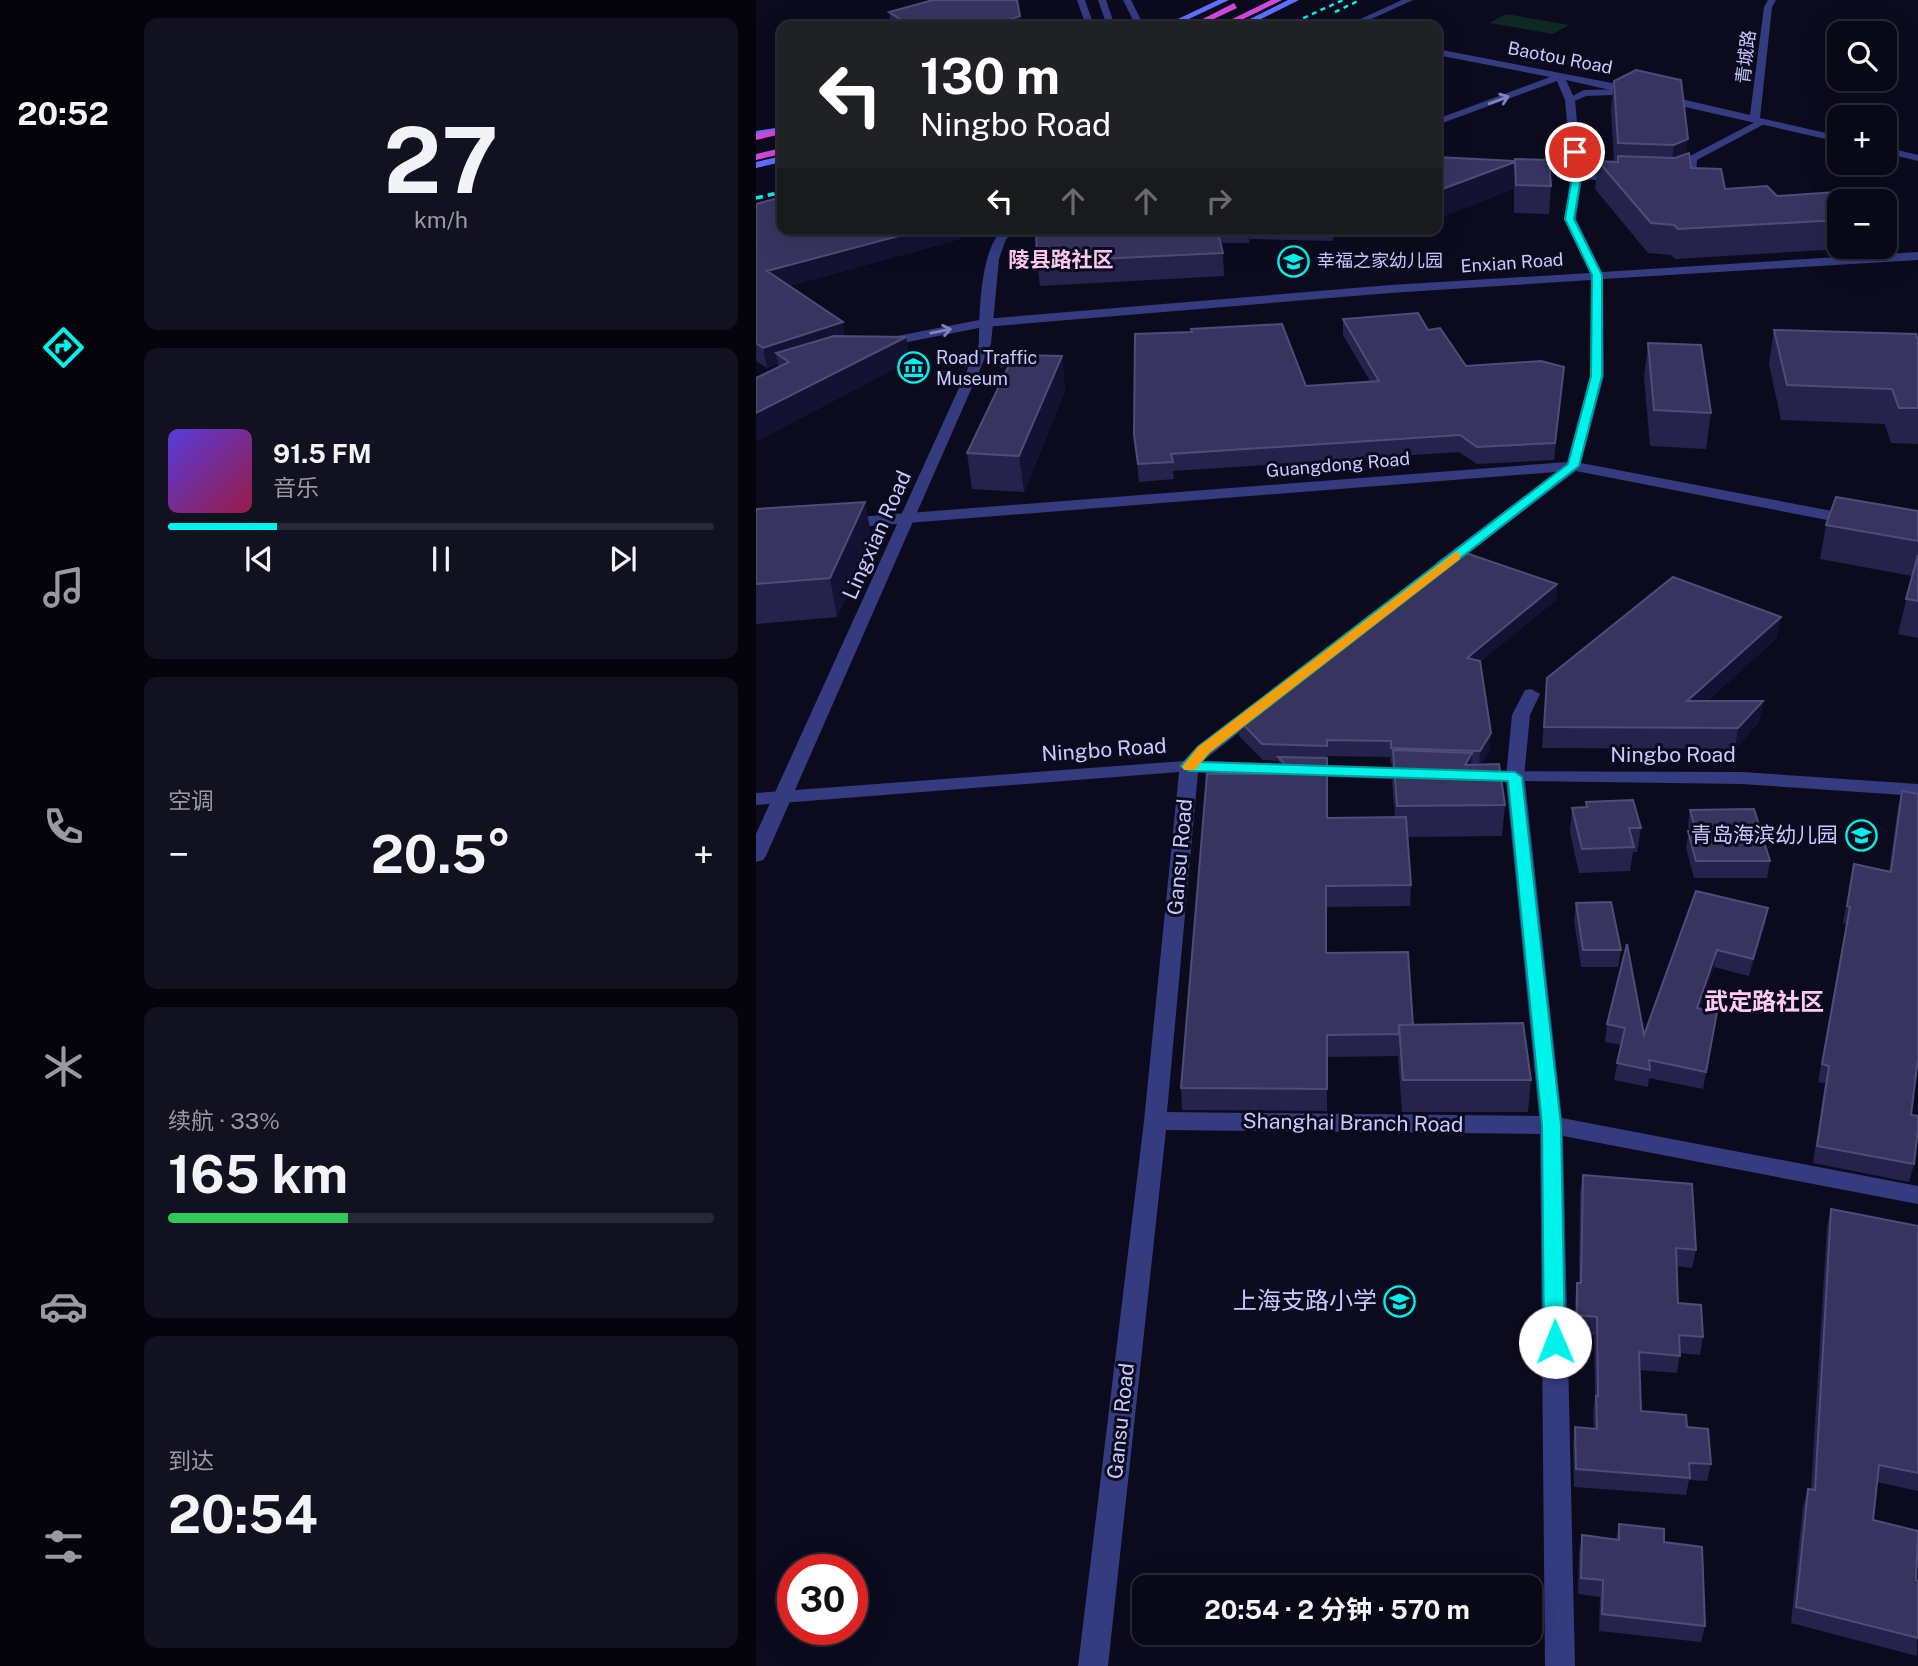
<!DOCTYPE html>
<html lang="zh">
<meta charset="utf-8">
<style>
:root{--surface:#090816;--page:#12111f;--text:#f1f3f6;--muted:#999aa1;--line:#292935;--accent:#00f3ea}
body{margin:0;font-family:"Public Sans","Noto Sans SC",sans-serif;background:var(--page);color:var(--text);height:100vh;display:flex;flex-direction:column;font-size:26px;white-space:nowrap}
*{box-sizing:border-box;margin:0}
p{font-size:23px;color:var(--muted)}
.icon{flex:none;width:38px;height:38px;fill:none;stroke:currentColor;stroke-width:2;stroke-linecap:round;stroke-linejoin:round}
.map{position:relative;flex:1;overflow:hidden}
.drawer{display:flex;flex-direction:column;gap:18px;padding:18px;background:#05040c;width:630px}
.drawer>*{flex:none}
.banner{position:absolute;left:21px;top:21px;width:665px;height:214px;border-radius:14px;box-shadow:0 7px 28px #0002,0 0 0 2px var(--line);background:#202124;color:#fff;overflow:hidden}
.tools{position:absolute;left:1071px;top:21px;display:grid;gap:14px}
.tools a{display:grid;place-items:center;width:70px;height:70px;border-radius:14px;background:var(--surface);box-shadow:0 7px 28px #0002,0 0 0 2px var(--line);font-size:35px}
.speed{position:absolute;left:21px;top:1554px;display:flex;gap:14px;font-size:35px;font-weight:700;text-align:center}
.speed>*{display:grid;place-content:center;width:91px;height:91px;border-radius:50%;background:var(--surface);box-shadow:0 7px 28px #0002,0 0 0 2px var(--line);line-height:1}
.speed .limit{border:10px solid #d22;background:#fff;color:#111}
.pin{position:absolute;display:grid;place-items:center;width:60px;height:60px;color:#fff;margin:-30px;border:4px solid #fff;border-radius:50%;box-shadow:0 2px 7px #0007}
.me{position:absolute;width:77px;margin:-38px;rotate:359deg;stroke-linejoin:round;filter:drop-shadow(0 0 5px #0008)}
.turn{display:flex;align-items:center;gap:24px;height:147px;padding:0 28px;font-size:32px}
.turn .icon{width:91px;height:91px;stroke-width:2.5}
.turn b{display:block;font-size:49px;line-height:60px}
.lanes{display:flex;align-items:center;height:66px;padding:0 28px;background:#0003;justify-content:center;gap:35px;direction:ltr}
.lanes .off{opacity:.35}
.big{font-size:52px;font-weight:700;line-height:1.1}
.drawer .card{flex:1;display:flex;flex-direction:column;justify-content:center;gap:10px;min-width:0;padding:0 24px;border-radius:14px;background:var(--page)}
.drawer .dial{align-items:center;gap:0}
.dial b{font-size:91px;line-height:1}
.song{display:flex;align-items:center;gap:21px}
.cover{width:84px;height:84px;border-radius:10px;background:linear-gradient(135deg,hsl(250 70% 55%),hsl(340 70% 35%))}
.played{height:7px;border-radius:4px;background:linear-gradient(90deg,var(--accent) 20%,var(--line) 20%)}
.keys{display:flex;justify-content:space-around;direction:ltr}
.heat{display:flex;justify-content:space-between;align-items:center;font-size:38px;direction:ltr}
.charge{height:10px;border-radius:5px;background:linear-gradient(90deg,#34c759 33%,var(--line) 0)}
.trip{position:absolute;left:376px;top:1575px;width:410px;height:70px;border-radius:14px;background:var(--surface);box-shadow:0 7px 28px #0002,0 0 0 2px var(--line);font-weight:700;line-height:70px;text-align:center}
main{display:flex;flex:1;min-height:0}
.dock{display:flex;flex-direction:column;width:126px;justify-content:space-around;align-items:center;background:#040309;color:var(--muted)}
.dock .icon{width:49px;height:49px}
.dock .active{color:var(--accent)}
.dock b{font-size:32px;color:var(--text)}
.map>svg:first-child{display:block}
.green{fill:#0e2823}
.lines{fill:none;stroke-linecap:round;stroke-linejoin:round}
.service{fill:#343b7f;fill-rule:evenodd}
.minor{fill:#343b7f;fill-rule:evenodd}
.tertiary{fill:#343b7f;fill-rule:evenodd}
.secondary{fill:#5f70ff;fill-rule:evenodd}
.trunk{fill:#d249da;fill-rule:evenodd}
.rail-far1{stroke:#00f3ea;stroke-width:2.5;stroke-dasharray:5 4.5;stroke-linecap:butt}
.rail{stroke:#00f3ea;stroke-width:3.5;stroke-dasharray:7 5;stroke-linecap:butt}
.wall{fill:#25234c;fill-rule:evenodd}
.shaded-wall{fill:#141232}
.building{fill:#373460;stroke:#4e4c79;stroke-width:2}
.oneway{stroke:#7e82bf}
.route{fill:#00f3ea;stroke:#009e98;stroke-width:2}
.slow{fill:#f59e0b}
.labels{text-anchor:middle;stroke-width:6;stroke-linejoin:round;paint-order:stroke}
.far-street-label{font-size:18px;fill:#c8c9ff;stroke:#0c0b1e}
.far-poi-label{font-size:18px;fill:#c8c9ff;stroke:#0c0b1e;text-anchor:start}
.far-quarter-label{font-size:21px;font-weight:bold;fill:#ffcaf3;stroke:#0c0b1e}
.street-label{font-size:21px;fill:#c8c9ff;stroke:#0c0b1e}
.poi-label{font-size:21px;fill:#c8c9ff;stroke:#0c0b1e;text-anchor:end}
.quarter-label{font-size:24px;font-weight:bold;fill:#ffcaf3;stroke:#0c0b1e}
.near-poi-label{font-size:24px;fill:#c8c9ff;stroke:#0c0b1e;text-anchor:end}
</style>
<main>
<nav class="dock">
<b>20:52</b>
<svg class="icon active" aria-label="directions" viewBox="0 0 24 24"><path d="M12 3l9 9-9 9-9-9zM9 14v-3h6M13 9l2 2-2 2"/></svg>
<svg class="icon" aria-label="music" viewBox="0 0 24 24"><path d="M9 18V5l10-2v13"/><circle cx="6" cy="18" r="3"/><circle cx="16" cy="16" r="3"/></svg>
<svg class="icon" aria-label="phone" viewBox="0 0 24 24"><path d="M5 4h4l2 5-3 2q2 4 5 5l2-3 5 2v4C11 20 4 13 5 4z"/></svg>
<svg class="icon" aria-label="climate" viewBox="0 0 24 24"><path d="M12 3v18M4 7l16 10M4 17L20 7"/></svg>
<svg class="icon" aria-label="car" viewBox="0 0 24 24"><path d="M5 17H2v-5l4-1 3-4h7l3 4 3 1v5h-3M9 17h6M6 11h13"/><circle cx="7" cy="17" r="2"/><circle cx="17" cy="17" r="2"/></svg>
<svg class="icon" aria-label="filters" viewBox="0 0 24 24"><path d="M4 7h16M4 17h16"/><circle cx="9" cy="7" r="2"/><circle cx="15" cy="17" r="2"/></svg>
</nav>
<section class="drawer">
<div class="card dial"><b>27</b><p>km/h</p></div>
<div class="card">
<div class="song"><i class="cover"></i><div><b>91.5 FM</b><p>音乐</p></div></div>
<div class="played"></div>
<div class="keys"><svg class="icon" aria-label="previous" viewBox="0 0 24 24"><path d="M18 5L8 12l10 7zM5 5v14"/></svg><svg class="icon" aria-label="pause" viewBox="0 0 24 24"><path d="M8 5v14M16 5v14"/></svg><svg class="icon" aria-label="next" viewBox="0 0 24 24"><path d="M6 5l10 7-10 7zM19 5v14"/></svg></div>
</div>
<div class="card"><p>空调</p>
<div class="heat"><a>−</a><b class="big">20.5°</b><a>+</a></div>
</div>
<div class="card"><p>续航 · 33%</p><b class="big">165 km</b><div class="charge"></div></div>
<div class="card"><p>到达</p><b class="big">20:54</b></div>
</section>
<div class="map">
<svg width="1162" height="1666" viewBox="0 0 1162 1666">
<rect width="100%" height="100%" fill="#0c0b1e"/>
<path class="green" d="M750,14l63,11 -16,9 -64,-11z"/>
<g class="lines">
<path class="service" d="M880,89l5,3 -2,2 -53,2 -16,7 -5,-3 19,-10z
M1005,119l9,2 -73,39 -1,14 -23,8 -5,-3 19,-9 1,-13z
M821,174l44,1 5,3 -5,3 -48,-2v-4z
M775,689l9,5 -10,21 -6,62 -9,6 -9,-6 6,-62 13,-25z"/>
<path class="minor" d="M321,0h8l9,26h-8z
M342,0h8l9,26h-8z
M367,0h8l13,26h-8z
M1012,0h8l-4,7 -12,111 79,18v6l-273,-62 9,20 7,77 -6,42 26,53 316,-20v8l-315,19 1,97 -23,87 272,52 5,2 3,3 -3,3 -5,2 -277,-54 -127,97 -6,2 -8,-5 2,-3 119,-90 -712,56 -8,-5 8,-5 723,-56 23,-86 1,-96 -201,13 -406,34 -102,20 -6,-4 6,-4 102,-20 406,-34 200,-12 -26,-54 8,-42 -7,-77 -8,-19 -120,44v-6l113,-42 -113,-22v-6l180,35 133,31 14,-108z
M1129,147l33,8v6l-33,-8z
M503,703l6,1 3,4 -3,4 -62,49 214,7 9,6 -9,6 -219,-8 -31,340 372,4 -33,-335 -38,-2 -2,-4 2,-4 274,1 176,12v12l-176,-12 -217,-3 37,337 356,68v18l-355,-68 12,530h-30l-5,-532 -374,-4 -58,536h-30l66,-545 35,-349 -423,33v-12l428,-32 13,-15 56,-42z"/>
<path class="tertiary" d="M646,0h11l-57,26h-11z
M248,229h15l-13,10 -7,20 -8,85 -225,512 -3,4 -7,2v-28l223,-490c0,-28 1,-98 25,-115z"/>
<path class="secondary" d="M462,0h11l-55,26h-11z
M532,0h11l-52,26h-11z
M26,127v6l-26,4v-6z
M26,156v6l-26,6v-6z"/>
<path class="trunk" d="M515,0h11l-53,26h-11z
M478,3l3,5 -38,18h-10z
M26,128v6l-26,6v-6z
M26,148v6l-26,6v-6z"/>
<path class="rail-far1" d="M579,12l25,-12
M530,26l57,-26"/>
<path class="rail" d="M0,198l26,-6"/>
</g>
<path class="wall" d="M133,12l131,4 2,10h-131z
M858,81l72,73 5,14 34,21 52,7 62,5v46h36l-200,12 -4,-4 -23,-2 -53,-64 3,-28 16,1 -3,-53z
M759,161l36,25 -2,28 -35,-1v-24z
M0,204l26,25h180l-2,10 -171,47 56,50 61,1 4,24 -131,6 -1,-3 -11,4 -11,-7z
M280,229h299l-2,12 -83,-2 -1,4h-28l2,10 1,23 -184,10 -3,-24z
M587,319l85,11 38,36 98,1 -10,93 -77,4 -18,-12 -286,19 1,8 -35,3 -5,-47 172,-49 64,-5 -27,-46z
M1018,330l144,11v103l-27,-1 -6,-19 -104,-4 -12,-56z
M892,343l63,70 -5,36 -56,-3 -6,-69z
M306,356l3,35 -41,101 -52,-3 -5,-36z
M0,509l116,30 -35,78 -81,7z
M1162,511v127l-20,-4 14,-58 -92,-17 6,-34z
M801,584l-1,16 -76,62 10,88 -9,14 24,41 -3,31 -95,1 4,48 -1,21 -84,1v46l87,72 118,55 -3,32h-126l-4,-56 -71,1v54l-145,-1 -1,-22 98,-314v-13l-16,-1 -24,-24v-16zM571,756l63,1 1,7h1v17l3,36 -67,1z
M1021,638l-70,63h56l-4,21 -24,27 -193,-1 5,-70z
M1146,791l9,324 3,49 -5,18 -96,-19 12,-80 -7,-1 28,-158 -3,-1 11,-59 35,7 9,-63z
M830,802l55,26 -4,24h-4l-3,19 -51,2 -9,-41 2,-24 14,-1z
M934,810l80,51 -3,17h-73l-8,-30 3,-17 -1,-5z
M940,891l72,17 -3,17 -16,51 -35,-9 -14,42 17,3 -14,77 -54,-11 -1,9 -34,-7 7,-35 -16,-3 2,-18 20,-80 17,91z
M820,903l45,47 -3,17h-37l-7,-47z
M827,1175l113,75 -4,18 -16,-2 2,37 25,34 -3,18 -20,-2 -3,20 -38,-3 2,41 46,16 24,37 -4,17 -18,-1 -3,15 -112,-8 -1,-42 2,-18 19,2 -1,-16 2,-16 -1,-62 -19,-2v-33l2,-17h2l1,-91z
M1075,1209l87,17v265l-41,-9 -4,38 43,60 2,1 -1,75 -126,-33 12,-117 5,-17h3l16,-262z
M863,1524l45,18 41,84 -4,16 -102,-11 1,-34 -22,-3 1,-42 3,-17 34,4z"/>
<path class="shaded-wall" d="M264,16l2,10h-31z
M932,139l-4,29 -14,6 4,-29z
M759,162l-1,27 -77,30v-28z
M169,229h37l-2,10 -189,52 -4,-20z
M493,229h1v10l-1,4z
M87,322l3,20 -70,11 2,11 -11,4 -4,-20z
M150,337l4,24 -154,81v-29z
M306,356l3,35 -41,101 -5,-36z
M109,502l7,37 -35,78 -7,-39z
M801,584l-1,16 -90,74 1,-16z
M1025,617l-4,21 -94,84 4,-21z
M1007,701l-4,21 -24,27 3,-21z
M735,733l-1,17 -11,17 1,-16z
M716,753l-2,30 -5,-18z
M1012,908l-3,17 -16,51 4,-17z
M961,950l-3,17 -20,59 3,-18z"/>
<path class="building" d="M177,0h84l3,16 -29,10h-80l-22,-14z
M880,70l45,10 7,59 -14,6 -56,-2 -4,-62z
M933,153l2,15 30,1 4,20 42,-3 10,10 74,-5 11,10h-23v19l-161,9 -4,-4 -23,-2 -53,-62 20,1v-6l57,2z
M681,157l78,4v-2l34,1 2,26 -35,-1 -1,-23 -78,29z
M26,197v32h143l-158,42 76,51 -80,26 -7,-5v-139z
M280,229h181l6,24 -186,9z
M662,313l10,17 12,-2 26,38 75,-5 23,6 -9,76 -78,4 -17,-12 -289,19 2,8 -35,2 -4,-29 1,-101 57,-2 -1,-3 91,-5 24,62 73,-5 -36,-62z
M1018,330l142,4 2,7v67h-19l-7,-19 -105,-4z
M78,336l72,1 -150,76v-35l33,-16 -13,-9z
M892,343l53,2 10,68 -57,-3z
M258,355l48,1 -43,100 -52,-3z
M1080,497l82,14v30l-92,-16z
M109,502l-35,76 -74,6v-75z
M704,551l97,33 -90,74 13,3 11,72 -11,18 -89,-3v-7l-64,-1v6l-65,-2 -23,-24z
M1162,555v46l-12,-2z
M917,577l108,40 -94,84h76l-25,27 -194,-1 3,-49z
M637,750l79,3 -7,12 34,-1 6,41 -108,1z
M522,757l49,1v60l79,-1 5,68 -85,1v67l82,-1 5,73h-14v9l-72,1v54l-146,-1 26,-314h88z
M1146,791l16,3v264l-7,57 7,1v11l-4,37 -97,-18 12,-80 -7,-2 28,-157 -3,-1 7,-42 37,8z
M877,800l8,28h-12l5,19 -52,2 -10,-41 15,-1 -1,-5z
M998,809l16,52h-74l-8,-30h8l-6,-21z
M940,891l72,17 -15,51 -36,-9 -20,58 20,4 -11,60 -57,-12 1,10 -33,-7 8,-35 -18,-4 20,-80 17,91z
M855,902l10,48h-38l-7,-47z
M767,1023l8,57h-128l-4,-55z
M827,1175l109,9 4,66 -20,-2 2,55 23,2 2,32 -24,-2 1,21 -41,-4 2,59 45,4 1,12 21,2 3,35 -22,-1 1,15 -114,-9 -1,-42 22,2 -1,-33h2l-1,-79 -20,-2v-32h4z
M1075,1209l87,17v247l-39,-8 -6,55 45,11 -2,49 2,1v57l-122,-31 12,-118 7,1z
M863,1524l45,5v13l38,5 3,79 -103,-12 1,-34 -22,-2 1,-43 37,5z"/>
<defs><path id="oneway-shaft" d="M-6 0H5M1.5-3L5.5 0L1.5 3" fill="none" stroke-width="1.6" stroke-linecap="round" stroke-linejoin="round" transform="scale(1.75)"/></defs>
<g class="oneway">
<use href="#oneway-shaft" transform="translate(743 100) rotate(-20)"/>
<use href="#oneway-shaft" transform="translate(185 331) rotate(-11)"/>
</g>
<path class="route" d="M819,149l4,3 2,25 -7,42 28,56v101l-23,90 -370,287 -8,9 314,10 7,5 39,348 4,217 -3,6 -7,3 -8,-3 -3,-6 -2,-217 -34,-344 -319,-10 -8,-5 17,-19 370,-283 23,-88 1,-101 -27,-56 7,-42 -2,-25z"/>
<path class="slow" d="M700,552l4,1v6l-251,194 -14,17h-11l-2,-3 16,-20z"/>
<defs>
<symbol id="school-ring" viewBox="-11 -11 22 22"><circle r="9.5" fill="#0c0b1e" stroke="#00f3ea" stroke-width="1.5"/><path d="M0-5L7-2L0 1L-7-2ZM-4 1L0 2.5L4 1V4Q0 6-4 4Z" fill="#00f3ea"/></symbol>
<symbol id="museum-ring" viewBox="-11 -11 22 22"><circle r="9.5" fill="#0c0b1e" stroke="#00f3ea" stroke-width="1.5"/><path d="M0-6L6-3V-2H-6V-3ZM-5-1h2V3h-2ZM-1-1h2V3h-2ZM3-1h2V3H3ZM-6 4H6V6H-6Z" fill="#00f3ea"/></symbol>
</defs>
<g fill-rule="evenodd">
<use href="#school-ring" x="520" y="244" width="35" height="35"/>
<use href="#museum-ring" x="140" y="350" width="35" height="35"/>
<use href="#school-ring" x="1088" y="818" width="35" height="35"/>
<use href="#school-ring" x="626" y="1284" width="35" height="35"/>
</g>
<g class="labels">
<g class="far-street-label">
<text transform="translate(990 57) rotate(-83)" y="6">青城路</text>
<text transform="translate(804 58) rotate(11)" y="6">Baotou Road</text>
<text transform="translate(756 263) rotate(-4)" y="6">Enxian Road</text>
<text transform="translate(582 465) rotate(-5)" y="6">Guangdong Road</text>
</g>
<g class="far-poi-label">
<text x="561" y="267">幸福之家幼儿园</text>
<text x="180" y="364">Road Traffic<tspan x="180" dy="21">Museum</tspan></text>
</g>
<g class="far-quarter-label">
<text x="305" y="267">陵县路社区</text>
</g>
<g class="street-label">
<text transform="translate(121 535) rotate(-66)" y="7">Lingxian Road</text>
<text transform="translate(348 750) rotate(-4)" y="7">Ningbo Road</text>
<text x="917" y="762">Ningbo Road</text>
<text transform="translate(424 857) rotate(-85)" y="7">Gansu Road</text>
<text transform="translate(597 1123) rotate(1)" y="7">Shanghai Branch Road</text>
<text transform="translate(365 1421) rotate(-84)" y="7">Gansu Road</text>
</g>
<g class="poi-label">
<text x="1082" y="842">青岛海滨幼儿园</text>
</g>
<g class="quarter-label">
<text x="1008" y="1010">武定路社区</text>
</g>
<g class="near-poi-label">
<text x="621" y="1309">上海支路小学</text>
</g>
</g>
</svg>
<div class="tools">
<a><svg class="icon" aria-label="search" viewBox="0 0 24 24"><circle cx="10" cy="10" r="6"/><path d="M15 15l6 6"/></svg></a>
<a>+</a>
<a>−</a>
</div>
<div class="speed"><div class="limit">30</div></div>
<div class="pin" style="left:819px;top:152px;background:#d93025"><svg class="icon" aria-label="arrive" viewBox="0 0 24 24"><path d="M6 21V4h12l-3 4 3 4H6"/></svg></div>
<svg class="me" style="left:799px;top:1342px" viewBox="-20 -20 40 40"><circle r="19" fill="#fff"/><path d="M0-13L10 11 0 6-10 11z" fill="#00f3ea"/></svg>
<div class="trip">20:54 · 2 分钟 · 570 m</div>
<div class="banner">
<div class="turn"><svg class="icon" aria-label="left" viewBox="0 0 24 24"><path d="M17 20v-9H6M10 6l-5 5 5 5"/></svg><div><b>130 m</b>Ningbo Road</div></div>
<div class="lanes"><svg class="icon" aria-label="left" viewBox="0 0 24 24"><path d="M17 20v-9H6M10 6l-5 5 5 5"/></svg><svg class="icon off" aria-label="ahead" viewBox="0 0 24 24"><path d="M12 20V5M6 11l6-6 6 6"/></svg><svg class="icon off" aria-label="ahead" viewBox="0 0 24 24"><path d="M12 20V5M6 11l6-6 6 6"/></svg><svg class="icon off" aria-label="right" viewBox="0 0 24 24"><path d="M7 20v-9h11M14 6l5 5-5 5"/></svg></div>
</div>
</div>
</main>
